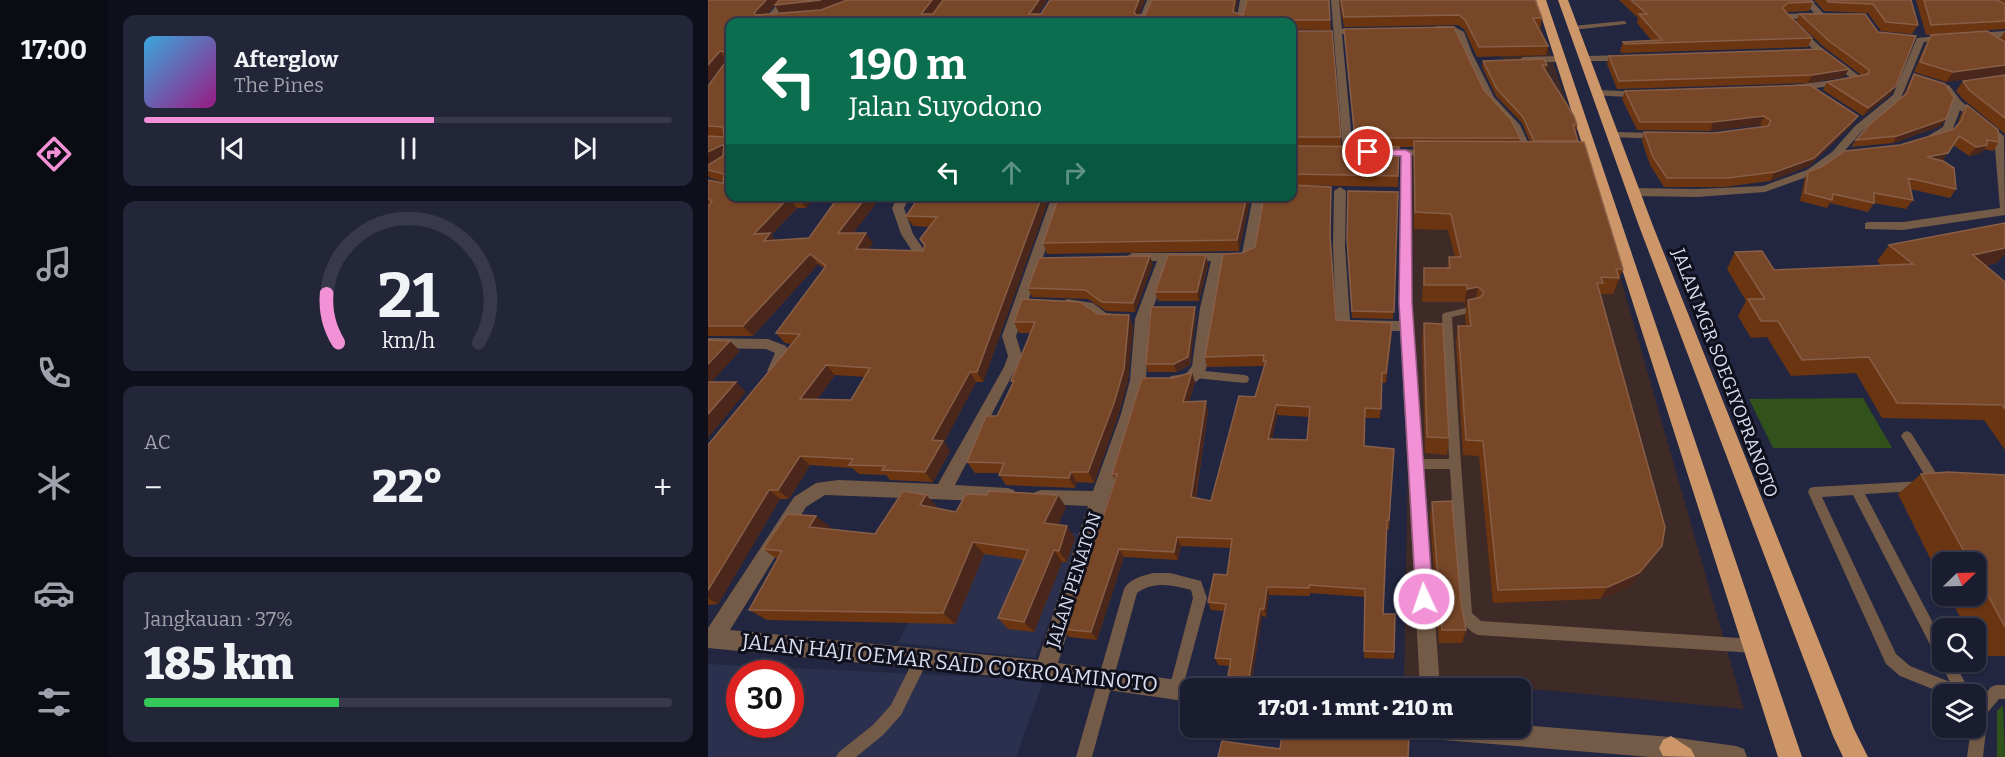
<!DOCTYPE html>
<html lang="id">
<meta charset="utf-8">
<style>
:root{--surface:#1a1c30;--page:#232538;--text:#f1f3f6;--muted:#9fa1ab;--line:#383a4c;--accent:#f291d6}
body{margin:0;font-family:Bitter,serif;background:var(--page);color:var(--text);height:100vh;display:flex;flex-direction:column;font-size:22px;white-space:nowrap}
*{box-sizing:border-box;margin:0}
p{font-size:20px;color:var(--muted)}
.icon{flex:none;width:33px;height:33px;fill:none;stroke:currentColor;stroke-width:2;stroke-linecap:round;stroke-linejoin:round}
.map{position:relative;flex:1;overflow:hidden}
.drawer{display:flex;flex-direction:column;gap:15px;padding:15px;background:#0e0f1a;width:600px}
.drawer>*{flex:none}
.hud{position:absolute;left:18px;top:18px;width:570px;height:183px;border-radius:12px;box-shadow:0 2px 4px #0004,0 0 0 2px var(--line);background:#0b6e4f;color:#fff;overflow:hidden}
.needle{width:39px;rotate:67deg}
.buttons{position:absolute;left:1224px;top:552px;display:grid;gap:12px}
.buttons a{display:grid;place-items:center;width:54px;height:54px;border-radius:12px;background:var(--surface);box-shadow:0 2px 4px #0004,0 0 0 2px var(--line);font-size:30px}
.speed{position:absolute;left:18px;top:660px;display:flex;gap:12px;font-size:30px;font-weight:700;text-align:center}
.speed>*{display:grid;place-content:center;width:78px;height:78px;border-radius:50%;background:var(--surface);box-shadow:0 2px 4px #0004,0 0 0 2px var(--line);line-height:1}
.speed .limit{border:9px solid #d22;background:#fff;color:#111}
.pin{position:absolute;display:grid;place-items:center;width:51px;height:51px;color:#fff;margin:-26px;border:3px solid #fff;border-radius:50%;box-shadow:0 2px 6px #0007}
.me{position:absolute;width:66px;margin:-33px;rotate:357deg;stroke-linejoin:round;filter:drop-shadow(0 0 4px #0008)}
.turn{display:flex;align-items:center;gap:21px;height:126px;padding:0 24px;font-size:27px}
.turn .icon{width:78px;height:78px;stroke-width:2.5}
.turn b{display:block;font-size:42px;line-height:51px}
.lanes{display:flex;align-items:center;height:57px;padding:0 24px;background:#0003;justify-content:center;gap:30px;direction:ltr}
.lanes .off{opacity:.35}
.big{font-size:45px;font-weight:800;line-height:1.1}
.drawer .tile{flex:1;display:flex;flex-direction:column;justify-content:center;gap:9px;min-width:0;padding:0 21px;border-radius:12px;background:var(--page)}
.drawer .dial{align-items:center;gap:0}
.dial svg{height:156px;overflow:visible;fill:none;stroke:var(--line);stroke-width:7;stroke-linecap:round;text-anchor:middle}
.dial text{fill:var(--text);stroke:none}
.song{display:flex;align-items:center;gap:18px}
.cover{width:72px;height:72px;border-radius:9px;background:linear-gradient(135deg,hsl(200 70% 55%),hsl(310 70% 35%))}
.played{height:6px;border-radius:3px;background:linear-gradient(90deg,var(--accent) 55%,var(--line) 55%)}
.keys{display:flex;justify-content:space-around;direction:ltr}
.heat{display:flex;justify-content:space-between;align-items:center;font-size:33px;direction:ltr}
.charge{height:9px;border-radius:4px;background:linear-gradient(90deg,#34c759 37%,var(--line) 0)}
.trip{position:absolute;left:472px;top:678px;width:351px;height:60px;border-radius:12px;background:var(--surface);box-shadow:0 2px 4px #0004,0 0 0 2px var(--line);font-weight:800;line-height:60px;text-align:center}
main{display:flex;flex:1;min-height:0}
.dock{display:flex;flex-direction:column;width:108px;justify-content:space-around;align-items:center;background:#0a0b13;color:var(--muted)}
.dock .icon{width:42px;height:42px}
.dock .selected{color:var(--accent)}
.dock b{font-size:27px;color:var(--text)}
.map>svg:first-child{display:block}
.commercial{fill:#3e2a27}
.built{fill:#2b304e;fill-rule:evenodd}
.green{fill:#31531b}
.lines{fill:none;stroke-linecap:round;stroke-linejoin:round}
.service{fill:#745b47;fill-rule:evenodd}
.minor{fill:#745b47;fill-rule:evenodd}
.tertiary{fill:#745b47;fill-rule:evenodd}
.trunk{fill:#cd9668;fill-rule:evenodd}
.wall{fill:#6c3511;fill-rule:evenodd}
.shaded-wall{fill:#4a271a}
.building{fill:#784728;stroke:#875e47;stroke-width:1.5;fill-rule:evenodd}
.route{fill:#f291d6;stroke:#9d5e8b;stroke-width:1.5}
.labels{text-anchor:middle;stroke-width:6;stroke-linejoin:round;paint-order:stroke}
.street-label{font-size:18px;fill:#d9ddee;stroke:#0f101c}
.near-street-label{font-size:21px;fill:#d9ddee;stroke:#0f101c}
</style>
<main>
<nav class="dock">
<b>17:00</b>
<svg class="icon selected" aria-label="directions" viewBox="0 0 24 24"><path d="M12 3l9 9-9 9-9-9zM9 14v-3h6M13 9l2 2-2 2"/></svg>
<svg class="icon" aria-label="music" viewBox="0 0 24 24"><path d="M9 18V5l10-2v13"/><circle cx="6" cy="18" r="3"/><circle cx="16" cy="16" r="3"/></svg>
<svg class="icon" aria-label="phone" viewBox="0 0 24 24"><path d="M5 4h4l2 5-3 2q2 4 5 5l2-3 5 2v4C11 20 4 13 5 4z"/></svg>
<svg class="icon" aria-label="climate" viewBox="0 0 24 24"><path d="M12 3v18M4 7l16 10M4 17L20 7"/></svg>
<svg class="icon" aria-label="car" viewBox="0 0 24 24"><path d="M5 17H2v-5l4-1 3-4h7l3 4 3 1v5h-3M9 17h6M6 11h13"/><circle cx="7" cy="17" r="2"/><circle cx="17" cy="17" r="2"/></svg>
<svg class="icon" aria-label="filters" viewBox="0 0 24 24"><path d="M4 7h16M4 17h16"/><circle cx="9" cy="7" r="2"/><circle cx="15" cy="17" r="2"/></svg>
</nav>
<section class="drawer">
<div class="tile">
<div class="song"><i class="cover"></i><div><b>Afterglow</b><p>The Pines</p></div></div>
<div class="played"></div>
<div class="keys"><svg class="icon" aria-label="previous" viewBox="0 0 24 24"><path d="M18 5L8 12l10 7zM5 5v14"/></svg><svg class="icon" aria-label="pause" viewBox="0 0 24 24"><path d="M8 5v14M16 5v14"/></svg><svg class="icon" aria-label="next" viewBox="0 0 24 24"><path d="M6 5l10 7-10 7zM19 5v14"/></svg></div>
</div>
<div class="tile dial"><svg viewBox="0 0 100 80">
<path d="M14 69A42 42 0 1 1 86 69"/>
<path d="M14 69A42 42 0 0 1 8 44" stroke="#f291d6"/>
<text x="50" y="56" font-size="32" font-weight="700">21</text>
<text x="50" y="72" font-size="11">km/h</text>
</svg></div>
<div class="tile"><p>AC</p>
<div class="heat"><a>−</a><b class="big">22°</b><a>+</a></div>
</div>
<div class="tile"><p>Jangkauan · 37%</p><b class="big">185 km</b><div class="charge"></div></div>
</section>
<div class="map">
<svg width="1297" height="757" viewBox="0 0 1297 757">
<rect width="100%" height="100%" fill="#222640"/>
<path class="commercial" d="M633,0h191l58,171 154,538 -340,-32 7,-386 -1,-141 130,-1 -23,-71 -47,-66 -129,2z"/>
<path class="built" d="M251,522l124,12 -48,124 -137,-15z
M0,664l336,16 -28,77h-308zM32,674h50v50h-50z"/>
<path class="green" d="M1155,398l29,50h-119l-24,-49z
M1295,705l2,52h-8v-46z"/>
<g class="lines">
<path class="service" d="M916,21l2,1v2l-53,6 -3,-2 3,-2z
M766,306l3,1 2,2 -2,2 -25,6 9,147 11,149 9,8 273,18 5,2 2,5 -2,5 -5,2 -276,-18c-8,-3 -15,-11 -19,-19l-9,-147h-33l-4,-2 -2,-3 2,-3 4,-2h32l-7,-144 2,-2z
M487,370l49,5 4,1 1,3 -1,3 -4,1 -49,-5 -5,-4z
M1199,431l4,2 25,40 -3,17 -68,4 77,146v22h12l17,32h-26l-45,-18 -14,-12 -78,-172 2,-4 4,-1 109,-6 1,-7 -23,-38 2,-3zM1145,495l84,163 4,2 -1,2 10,20 -40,-16 -14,-12 -74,-157z
M446,573h16l31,8 6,17 -26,96 -5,2 -5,-2 -2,-5 24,-91 -2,-8c-19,-5 -37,-9 -54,3l-45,164h-16l48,-168c5,-10 20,-14 30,-16z
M214,651l5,2 2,5 -28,57 -18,20 -27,22h-20l3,-5 34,-27 18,-20 26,-52z
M1288,685h9v14h-6l-11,13 -5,45h-16l4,-29h5v-23l15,-18z"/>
<path class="minor" d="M73,0h8l-19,22h-8z
M439,0h8l-9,22h-8z
M532,0h8l-4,22h-8z
M623,0h8l3,29 23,-1 4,3 -4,3h-23l11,118 -5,3 -5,-3z
M1094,0h9l14,15 -4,3 -30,1 33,31 37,27v4h-6l-37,-27 -37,-35 -1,-2 4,-3 30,-1z
M745,26l11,6 8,21 22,44 26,28 13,28 -1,2h-8l-13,-27 -26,-30 -23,-45 -6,-19 -23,-5 4,-3z
M1297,31v6l-30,2 -4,-3 4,-3z
M1240,35l3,1v4l-27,2 -23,56 -38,32 -23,26 -25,18 -50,18 -68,5 -64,-1 -6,-4 6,-4 64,1 66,-3 44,-16 25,-18 23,-26 38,-31 24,-57z
M877,56l44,-1 5,3 -5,3h-47v-4z
M816,57l36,-1 5,3 -5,3h-39v-4z
M1135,79l5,3 -2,2 -53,7 -5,-3 5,-3z
M1235,85h6l12,16 43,35 1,79 -102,15 -38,-1v-6l4,-1h34l97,-14 -6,-71 -34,-27 -8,21 -20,10 -9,-2 20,-12 9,-24 -11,-16z
M889,90l46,2 5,3 -5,3 -50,-3v-4z
M905,132l50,1 5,3 -5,3 -54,-2v-4z
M698,150l5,3 1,150 28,385h-20l-20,-357 -57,-1 -7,-5 -3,-79 1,-55 6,-4 6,4 -1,55 5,74 49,1 2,-168z
M61,196h55l-6,4h-43z
M190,196h12l-6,12 9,26 16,23 -1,3h-10l-17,-26 -9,-26z
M344,196h12l-48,140 6,20 -67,129 53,3 6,2 3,5 -3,5 -6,2 -183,-7 -19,12 -76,123 308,30 50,-154 -47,-2 -6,-2 -3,-5 3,-5 6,-2 52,1 28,-77 9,-34 5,-61 22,-58h-25l-6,-4 6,-4h110l11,-57h12l-11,61 -10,4h-20c-5,20 -9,40 -12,61 -2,14 -1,34 -6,47 -6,15 -21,20 -35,15l-3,-4 3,-4 15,-2 6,-8 8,-58 11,-47h-41l-21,58 -3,61 -9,34 -29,85 -50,164 133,19 7,3 2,3h-9v14l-146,-21 -337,-33v-20l86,-131 22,-14 22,-3 100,4 66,-117 4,-11 -6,-20z
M359,299l26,4 13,10 13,2 2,4 -7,5 -17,-2 -13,-12 -22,-3 -2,-3z
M0,338l60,1 18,7 4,10 -11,19 -5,2 -7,-6 8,-18 -9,-4 -58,-1z
M813,725l150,12 65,9 8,3 3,8h-97l-220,-18 -7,-4 -4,-7h102z"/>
<path class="tertiary" d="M673,149l54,1 5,3 -5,3 -58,-2 -1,-2z"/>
<path class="trunk" d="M828,0h10l256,757h-24z
M850,0h10l85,226 201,503 14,28h-25l-10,-21 -194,-510z
M963,736l20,13 4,8 -32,-1 -4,-8 4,-8z"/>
</g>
<path class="wall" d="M0,0h234l-10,14 11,-14h104l-9,14h3l9,-14h95l-6,15 97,-2 7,2 86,-15 2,30 -601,-8v174h77l4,6 -5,6h-9l-26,27 4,5 34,-2 44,-5 20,10 -4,6 54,2 1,-5 -4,-7 9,-12 -16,-1 -7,-10 11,-15 -2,-5h135l-67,186h-7l-32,60 6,9 -17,31 -43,-2 -4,-5 -27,-1 -7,-6 -42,-3 -21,34h-9l-62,105 -10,1v-160l84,-101 -7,-1 -9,-10 48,-65 -6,-4 -65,72h-45v-129l1,-1 -1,-1v-25l15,3v-1l-13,-4 -2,-2v-90l17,-24 -17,21zM67,5l5,8 -13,1zM127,375l30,2 -14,23 -34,-1z
M631,0h196l7,18 -2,10h-2l10,18 -2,9 -69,2 -13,-28 -6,-4 -114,2z
M911,0h192l2,2 -4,9 -23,1 26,26 -4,9 -186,6 -2,-2 3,-9 28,-2 -14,-17 1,-5z
M1106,0h97l7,25 -6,9 -31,-3 -13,-18 -44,-2z
M1208,0h89v29l-79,6z
M1092,14h65l26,80 -28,22 -40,-26 4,-8 34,-7 -36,-27 -29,-27z
M636,29l140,61 36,48 -1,4h11l-8,-19 -26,-27 -14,-29 1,-6 64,4 -1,6 31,54 -1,7h-1l48,137 -10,25h-13l52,266 -22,26 -30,13 -107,4 -14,-147 -16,-1 -7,-113 2,-16h8l-1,-10 2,-11 -3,1v-4h-42l1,-18 1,-16h23l2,-11h6l-7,-27 -34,-1v-82h-59z
M584,31l49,106v10h58l-1,40 -106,-2 39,2v55l5,78 56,13 -6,50h-4l-2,35h-15l-1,28 30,3 -5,80h-2l-4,85 11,38v7l-30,-1 1,-61 -55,-4v3l-41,-1 -3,22 -4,-1 -11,69 -20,-2 -3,-7 2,-10 -12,-1 -3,-7 9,-47 -13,-1 -3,-8 19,-27 4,-27 -50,-2 -3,14 -54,-3 -27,83 -28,-3 -6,-8 25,-69 -2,-4 13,-27 16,-49 -3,-6 83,-92 -6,20 19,9 -12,87 15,3 44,-104 9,-28 -1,-3 -56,1 -2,-10 37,-104 13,-6 37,-51zM569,415l32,2 -2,23 -35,-1z
M1297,31v43l-59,8 -32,-10 12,-28 5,-9 69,4z
M901,56l235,21 -36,6 -191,6 -10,-25z
M1206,74l27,52 -48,17 -42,4 5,-7 48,-45 6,-14z
M1297,75v59l-42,-35 -7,-8 7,-10z
M917,91l228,33 -44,42 -39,15 -46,6h-60l-14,-22 -8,-24 2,-9 70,1 49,-6 -3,-2 -50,6 -73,-1 -15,-31z
M1259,105l32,37 -6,9 -9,-2 -3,4 -12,3 -16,-11 -11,16 14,28 -6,9 -40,-9 3,11 -7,9 -32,-6 -6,9 -38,-9 -3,5 -27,-7 4,-20 4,-9 146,-43 3,-3 4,-12z
M690,192l-5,127 -41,-1 -5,-72z
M351,196h192l-12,55 -192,3 -4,-11z
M1297,223v31l-9,9 -11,3 20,16v168l-21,-30 -102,-2 -26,-45 -65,3 -24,-39 -16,1 -13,-22 8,-15 -19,-32 8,-17 39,18 108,-4 -5,-5 12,-16z
M445,264l-18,48 -29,-1 -18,-12 -56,-2 -4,-9z
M500,264l-9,37h-41l-3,-9z
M390,314l35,12 -5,54 -9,33 -25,70 -17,-1 -2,6 -69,-3 -7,-10 1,-2h-25l-8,-11 30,-46 16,-32 -2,-3 20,-48h-12l-5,-11z
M488,315l-6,50 -14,7h-28l-2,-8z
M716,323l25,115 -2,17 -22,-2 -3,-113z
M1213,474l84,1v181h-25l-4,-9v-19h-10l-17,-32h27v-34h-34v20l-44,-88z
M218,495l11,12v1l19,4 110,-5 -8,18 17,13 -8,24h-5l-28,70 -26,-3 -10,-11 26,-58 -40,-6 -29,70 -188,-4 -18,-10 28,-51 -14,-10 53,-33 15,12 -1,1 45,5z
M724,502l29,101 5,27 -4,13h-23l-9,-126z"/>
<path class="shaded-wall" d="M58,0h13l-19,22 -6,-9z
M113,0h29l-26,10 -44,4 -5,-9z
M224,0h10l-16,22 -5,-8z
M331,0h8l-14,22 -4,-8z
M431,0h6l-9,21 -2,-9z
M527,0h3l-4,22 -1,-10z
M12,51l6,10 -18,22v-18z
M1297,65v9l-59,8 7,-10z
M1141,69l-5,8 -36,6 4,-8z
M1188,86l-5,8 -28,22 5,-8z
M1056,116l-4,9 -50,6 3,-9z
M1150,116l-5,8 -44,42 -39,15 5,-9z
M1238,119l-5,7 -48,17 4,-7z
M16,144l6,9 -22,13v-14z
M1279,145l-6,8 -12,3 7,-9z
M1240,153l-7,8 -14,-4z
M92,196h7l4,6 -5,6 -8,-10z
M159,196h15l-37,48 -7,-11z
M334,196h8l-67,186 -6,-10z
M539,196h4l-12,55 -2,-11z
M81,197l8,11 -26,27 7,9 -13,-2 -11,-8z
M158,233l7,10 -10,16 -7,-10z
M1297,248v6l-9,9 -37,9 14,-17z
M102,254l8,10 -65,72 -10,-10z
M498,255l2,9 -9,37 -2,-9z
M442,256l3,8 -18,48 -2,-9z
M770,287l-3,17 -7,-4 -1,5 -3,1 3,-17z
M487,307l1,8 -6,50 -14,7 -2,-8z
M421,315l4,11 -5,54 -9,33 -25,70 -6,-11z
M22,341l10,10 -32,35v-22z
M118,365l9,10 -25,34 -10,-10z
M262,372l6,10 -32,60 6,9 -17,31 -8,-10 7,-32z
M484,372l3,10 -9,30 -3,-10z
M28,382l10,10 -38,46v-24z
M498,401l2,10 -14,95 -3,-9z
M568,405l1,10 -7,34 -2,-10z
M92,456l10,9 -21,34 -11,-9z
M363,472l6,10 -2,6 -6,-10z
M61,490l11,9 -62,105 -10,-6v-8z
M218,495l11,12 -6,10 -11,-12z
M350,495l8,12 -13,28 -9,-12z
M108,516l15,12 -7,11 -15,-12z
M359,526l8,12 -8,24 -8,-11z
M469,537l4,9 -3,14 -4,-8z
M265,542l11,12 -29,70 -12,-11z
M954,546l-10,14 -22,26 -30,13 8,-12z
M411,549l5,8 -27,83 -6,-8z
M346,550l8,12 -28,70 -10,-10z
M559,587l2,8 -3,22 -2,-8z
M552,609l2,7 -11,69 -2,-7z"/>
<path class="building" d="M0,0h58l-12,13 2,2 65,-5 26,-10h85l-11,14h12l10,-14h96l-10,14h12l9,-14h89l-5,12 2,3h9l7,-15h83l-2,12 10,3 4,-15h82l1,20h-39l-2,2h-559v174h70l-2,2 -9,-1 -35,37 16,-1 -6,8 45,-3 30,-42h28l-29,37h28l-10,16 67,2 2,-6 -5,-6 17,-22 -31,-1 14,-20h122l-65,176h-7l-38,68 11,1 -18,31 -43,-2 3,-4 -36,-1 4,-6 -53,-3 -22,34h-9l-61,100v-145l92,-111 -24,-1 50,-67 -16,-12 -67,72h-35v-119l4,-6 -4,-2v-19l15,3 1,-9 -16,-4v-5l15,-9 1,-12 -16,8v-16l16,1 -1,-10 -15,-1v-40l17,-23 1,-11 -6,-1 -12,14zM118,365l44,3 -19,32 -51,-1z
M71,0h42l-46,5z
M633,0h194l7,18h-9l15,28 -69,1 -14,-27 -6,-5 -115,2z
M923,0h180l2,2 -25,1 -6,5 30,30 -187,6 -2,-2 39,-2 -23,-26h8z
M1119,0h84l7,25 -32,-3 -13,-18 -45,-2z
M1216,0h73l8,4v17l-74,4z
M1092,14h65l13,18 38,4 -20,50 -28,22 -41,-26 41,-8 1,-4 -40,-29z
M746,27l30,63 27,30 9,18h-165l-11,-109z
M584,31h40l9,106h-49z
M1279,31l18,11v23l-52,7 -33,-10 11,-27z
M1114,49l27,20 -37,6 -193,6 -10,-25z
M836,59l3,6h-5l32,51 3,9h-4l5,16h-44l-11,-24 -26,-28 -14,-28z
M1206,74l31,10 9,13 -8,22 -49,17 -41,4 13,-15 38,-32z
M1297,75v43l-36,-28 -6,-9z
M1102,85l48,31 -44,42 -39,14 -47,6h-61l-14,-21 -9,-25 70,1 54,-7 3,-5 -7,-5 -51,6h-73l-15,-31z
M1259,105l31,25 1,12 -12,-2v5l-11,2 -17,-11 -11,17 -21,4 16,4 11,7 2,21 -48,-11 5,22 -39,-7v10l-41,-9 -1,6 -27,-7 3,-21 13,-5 24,-16 55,-6 54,-16 7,-8z
M706,141l170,1 39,127h-7l3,9 -18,-1 2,6h-6l68,244 -3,19 -23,27 -31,14 -110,3 -15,-149 -17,-1 -8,-114h13l-3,-26 13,-3 3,-5 -6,-5 -11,2v-4h-43v-17h26l-1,-11h12l-10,-43 -36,-2z
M584,146l107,1 -1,29 -106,-2z
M584,185l39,2 -1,49 6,84 56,3 -6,50h-4l-1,36 -16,-1 -1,38 30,3 -5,71h-2l-4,94h12l-1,38 -30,-1 1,-62 -56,-4v3l-42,-1 -3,22h-4l-11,69 -21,-2 3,-17 -16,-1 11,-54 -18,-2 6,-28 13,1 5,-36 -55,-2 -3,15 -55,-3 -28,83 -28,-3 27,-73h-4l7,-24 6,-3 18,-55h-5l30,-96h32l18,-6 -9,30 23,-1 -15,96 20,4 28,-105 16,1 11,-36h-3l1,-6 -59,2 18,-103 19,-1 13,-6 9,-51h28zM568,405l34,2 -3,33 -39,-1z
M640,191l50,1 -4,120 -42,-1 -5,-72z
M351,196h188l-10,44 -194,3z
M1297,223v25l-32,7 32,27v127l-3,-4 -105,-2 -28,-46 -67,3 -24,-39h-17l-13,-22h17l-30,-47 27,-1 12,19 139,-6 -24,-19z
M460,255h38l-9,37h-42z
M442,256l-17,47 -31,-1 -17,-12 -57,-2 11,-30z
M314,299l58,3 18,12 31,1 -5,54 -10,34 -26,69h-17l-2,6 -70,-3 5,-12 -37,-1 19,-46h11l17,-35h-3l24,-59h-21z
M443,307h44l-7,50 -14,7h-28z
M716,323l19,1 6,114 -22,-1z
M0,340l22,1 -22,23z
M0,382h28l-28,32z
M1240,472l57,3v152l-29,-54v-11h-6l-49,-88z
M195,491l23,4 -6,10 36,7 10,-18 21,1 2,-4 69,4 -14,28 23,3 -8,25 -5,-1 -30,72 -26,-4 30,-68 -55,-8 -30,71 -194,-3 33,-59 -19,-2 24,-35 29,2 -7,11 66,7z
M744,501l9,102 5,27h-24l-10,-128z
M575,728h34l92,9 -1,20h-190l4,-16 58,8z"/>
<path class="route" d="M656,150h42l5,3 1,150 21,296 -3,6 -6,2 -6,-2 -2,-6 -17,-296 2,-147 -33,-1 -4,-1z"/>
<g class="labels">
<g class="street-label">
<text transform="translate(1017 373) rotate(69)" y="6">JALAN MGR SOEGIYOPRANOTO</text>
<text transform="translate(366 580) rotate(-72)" y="6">JALAN PENATON</text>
</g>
<g class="near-street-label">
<text transform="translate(242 663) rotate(6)" y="7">JALAN HAJI OEMAR SAID COKROAMINOTO</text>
</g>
</g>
</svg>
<div class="buttons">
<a><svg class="needle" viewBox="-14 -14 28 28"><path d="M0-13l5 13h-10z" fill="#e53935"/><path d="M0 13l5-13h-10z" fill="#9fa1ab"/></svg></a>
<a><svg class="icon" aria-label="search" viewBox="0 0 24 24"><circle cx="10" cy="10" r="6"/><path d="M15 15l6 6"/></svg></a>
<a><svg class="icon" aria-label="layers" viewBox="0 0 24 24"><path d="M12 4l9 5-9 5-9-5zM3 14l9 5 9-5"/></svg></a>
</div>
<div class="speed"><div class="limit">30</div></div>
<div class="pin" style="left:660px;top:152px;background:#d93025"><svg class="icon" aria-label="arrive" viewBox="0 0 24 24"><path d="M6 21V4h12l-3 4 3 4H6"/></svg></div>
<svg class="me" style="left:716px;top:599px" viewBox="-20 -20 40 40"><circle r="17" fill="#f291d6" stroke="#fff" stroke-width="3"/><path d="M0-11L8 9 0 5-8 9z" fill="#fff"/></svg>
<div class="trip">17:01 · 1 mnt · 210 m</div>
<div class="hud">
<div class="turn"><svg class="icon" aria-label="left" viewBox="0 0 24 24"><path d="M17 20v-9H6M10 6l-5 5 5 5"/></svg><div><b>190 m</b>Jalan Suyodono</div></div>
<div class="lanes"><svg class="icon" aria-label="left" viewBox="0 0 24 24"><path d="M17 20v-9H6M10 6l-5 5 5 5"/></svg><svg class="icon off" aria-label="ahead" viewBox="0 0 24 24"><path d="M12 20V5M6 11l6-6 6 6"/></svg><svg class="icon off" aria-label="right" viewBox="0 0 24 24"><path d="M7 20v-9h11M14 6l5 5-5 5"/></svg></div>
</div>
</div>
</main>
